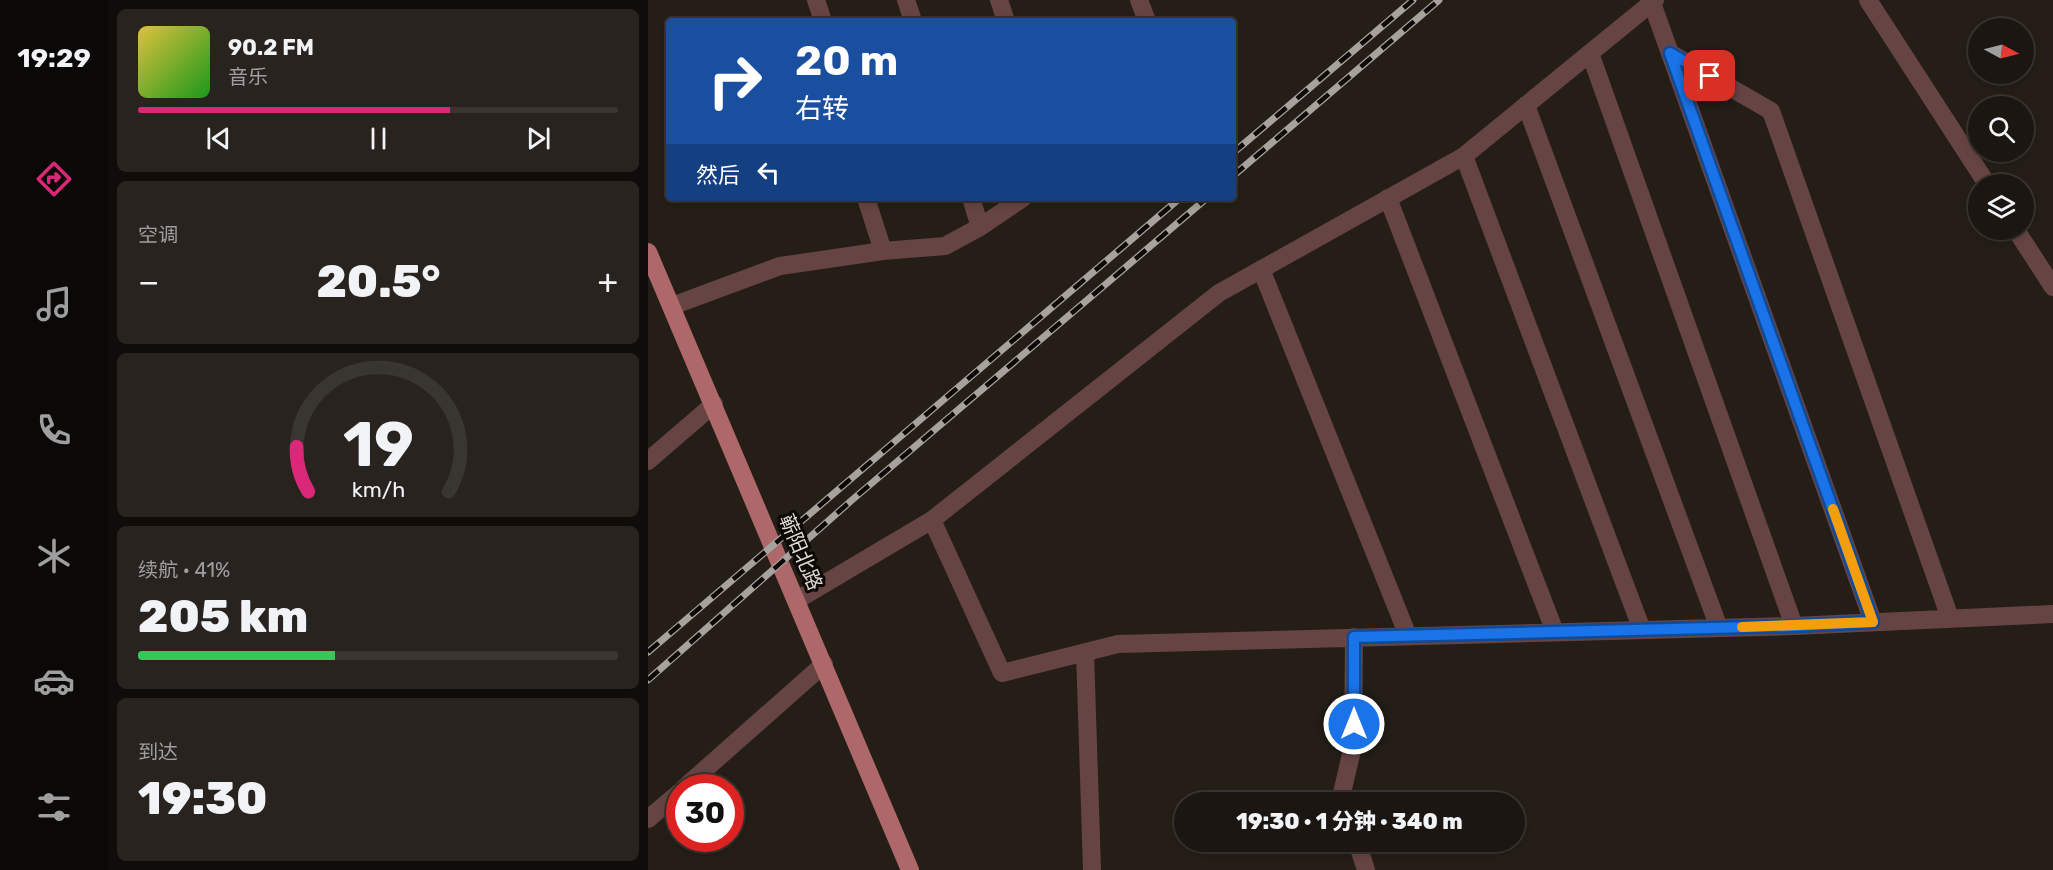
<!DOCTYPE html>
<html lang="zh">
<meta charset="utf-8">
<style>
:root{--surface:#1b1611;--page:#28231f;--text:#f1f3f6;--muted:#a09f9f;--line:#393531;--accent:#db2777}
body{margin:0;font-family:Rubik,"Noto Sans SC",sans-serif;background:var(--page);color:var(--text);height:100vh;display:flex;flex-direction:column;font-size:22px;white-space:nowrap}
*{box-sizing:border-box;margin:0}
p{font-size:20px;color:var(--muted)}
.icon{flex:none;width:33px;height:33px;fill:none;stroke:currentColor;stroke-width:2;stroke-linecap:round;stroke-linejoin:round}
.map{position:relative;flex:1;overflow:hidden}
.panel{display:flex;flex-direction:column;gap:9px;padding:9px;background:#0f0c09;width:540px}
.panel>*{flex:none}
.top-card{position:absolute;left:18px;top:18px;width:570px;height:183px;border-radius:6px;box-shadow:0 3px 9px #0003,0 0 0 2px var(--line);background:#1a4fa0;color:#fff;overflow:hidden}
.needle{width:39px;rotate:97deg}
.controls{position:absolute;left:1320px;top:18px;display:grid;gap:12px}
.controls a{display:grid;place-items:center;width:66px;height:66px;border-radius:50%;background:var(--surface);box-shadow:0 3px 9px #0003,0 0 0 2px var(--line);font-size:30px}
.speed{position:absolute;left:18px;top:774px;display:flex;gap:12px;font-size:30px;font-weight:700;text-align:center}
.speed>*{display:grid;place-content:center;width:78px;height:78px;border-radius:50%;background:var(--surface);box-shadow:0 3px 9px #0003,0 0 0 2px var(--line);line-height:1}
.speed .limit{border:9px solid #d22;background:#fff;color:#111}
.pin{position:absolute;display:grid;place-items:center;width:51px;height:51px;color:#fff;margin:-26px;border-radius:12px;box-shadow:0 3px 9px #0006}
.me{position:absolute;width:66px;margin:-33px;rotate:0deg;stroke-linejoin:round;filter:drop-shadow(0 0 4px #0008)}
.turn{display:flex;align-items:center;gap:21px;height:126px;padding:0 30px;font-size:27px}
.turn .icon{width:78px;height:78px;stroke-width:2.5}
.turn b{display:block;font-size:42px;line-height:51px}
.then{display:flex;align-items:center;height:57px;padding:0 30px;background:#0003;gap:12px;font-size:22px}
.big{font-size:45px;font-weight:800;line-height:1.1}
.panel .card{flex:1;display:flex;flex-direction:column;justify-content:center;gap:9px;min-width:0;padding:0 21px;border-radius:9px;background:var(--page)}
.panel .dial{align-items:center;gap:0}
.dial svg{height:156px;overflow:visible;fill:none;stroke:var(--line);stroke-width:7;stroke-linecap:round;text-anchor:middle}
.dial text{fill:var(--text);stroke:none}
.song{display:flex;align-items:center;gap:18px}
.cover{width:72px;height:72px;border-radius:9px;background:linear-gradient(135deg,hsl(50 70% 55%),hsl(120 70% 35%))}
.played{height:6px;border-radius:3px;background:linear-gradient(90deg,var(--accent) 65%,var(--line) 65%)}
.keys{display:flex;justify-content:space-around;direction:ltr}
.heat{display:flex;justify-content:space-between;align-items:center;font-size:33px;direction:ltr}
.charge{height:9px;border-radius:4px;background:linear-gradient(90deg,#34c759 41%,var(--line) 0)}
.trip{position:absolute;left:526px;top:792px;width:351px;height:60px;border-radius:30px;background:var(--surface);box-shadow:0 3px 9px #0003,0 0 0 2px var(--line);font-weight:800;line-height:60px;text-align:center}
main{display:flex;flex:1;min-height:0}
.tab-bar{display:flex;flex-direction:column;width:108px;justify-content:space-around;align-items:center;background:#0b0907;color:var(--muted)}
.tab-bar .icon{width:42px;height:42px}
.tab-bar .selected{color:var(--accent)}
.tab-bar b{font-size:27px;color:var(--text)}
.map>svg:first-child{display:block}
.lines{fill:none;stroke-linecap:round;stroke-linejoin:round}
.minor{stroke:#674444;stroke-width:18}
.major{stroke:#ae6869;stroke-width:18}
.rail-casing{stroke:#a7a29d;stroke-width:7}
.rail{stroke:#0b0806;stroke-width:4.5;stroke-dasharray:14;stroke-linecap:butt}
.route-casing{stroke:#114b97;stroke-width:15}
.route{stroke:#1a73e8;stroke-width:10}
.slow{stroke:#f59e0b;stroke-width:10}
.labels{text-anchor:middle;stroke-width:6;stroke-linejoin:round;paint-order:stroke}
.street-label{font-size:20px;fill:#dfdbd6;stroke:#0b0806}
</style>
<main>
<nav class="tab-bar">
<b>19:29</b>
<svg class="icon selected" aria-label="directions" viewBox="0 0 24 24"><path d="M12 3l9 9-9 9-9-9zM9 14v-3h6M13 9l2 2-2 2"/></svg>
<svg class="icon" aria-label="music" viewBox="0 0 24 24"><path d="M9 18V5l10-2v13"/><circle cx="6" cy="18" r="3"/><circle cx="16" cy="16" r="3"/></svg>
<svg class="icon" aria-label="phone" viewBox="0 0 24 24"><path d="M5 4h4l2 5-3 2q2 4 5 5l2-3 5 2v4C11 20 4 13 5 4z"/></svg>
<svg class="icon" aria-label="climate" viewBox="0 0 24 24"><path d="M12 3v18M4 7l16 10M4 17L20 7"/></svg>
<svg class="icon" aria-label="car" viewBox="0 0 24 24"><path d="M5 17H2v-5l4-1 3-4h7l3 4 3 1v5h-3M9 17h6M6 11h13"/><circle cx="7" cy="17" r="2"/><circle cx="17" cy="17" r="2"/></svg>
<svg class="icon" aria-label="filters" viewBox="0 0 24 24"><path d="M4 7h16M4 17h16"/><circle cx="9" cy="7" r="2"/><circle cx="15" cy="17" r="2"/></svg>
</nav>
<section class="panel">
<div class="card">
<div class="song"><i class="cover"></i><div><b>90.2 FM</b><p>音乐</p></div></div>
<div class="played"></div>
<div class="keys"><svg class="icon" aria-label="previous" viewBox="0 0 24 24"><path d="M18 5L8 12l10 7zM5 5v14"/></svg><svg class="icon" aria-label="pause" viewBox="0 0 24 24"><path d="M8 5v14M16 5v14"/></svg><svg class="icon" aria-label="next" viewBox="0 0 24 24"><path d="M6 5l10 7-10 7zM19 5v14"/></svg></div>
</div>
<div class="card"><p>空调</p>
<div class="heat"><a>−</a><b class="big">20.5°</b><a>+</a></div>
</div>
<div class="card dial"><svg viewBox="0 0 100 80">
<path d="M14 69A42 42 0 1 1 86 69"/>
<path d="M14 69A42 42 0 0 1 8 46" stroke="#db2777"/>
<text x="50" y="56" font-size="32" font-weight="700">19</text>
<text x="50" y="72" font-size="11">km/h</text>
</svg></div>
<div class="card"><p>续航 · 41%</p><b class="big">205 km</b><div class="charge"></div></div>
<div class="card"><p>到达</p><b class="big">19:30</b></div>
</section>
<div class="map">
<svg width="1405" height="870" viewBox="0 0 1405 870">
<rect width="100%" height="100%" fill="#241e17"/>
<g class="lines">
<path class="minor" d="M168,0l7,21
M258,0l7,21
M351,0l7,21
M491,0l8,21
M1220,0l119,184
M1004,3l221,619
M942,53l204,573
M1022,53l101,58 179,507
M878,105l193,523
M816,156l178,474
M218,198l17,53
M323,198l9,29
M740,198l167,434
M1368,230l37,57
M613,269l147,367
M24,306l108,-40 103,-15 62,-5 35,-19 43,-29
M0,461l66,-57
M284,520l70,153 116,-29 676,-18 259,-12
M149,600l135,-80 287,-227 245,-137 191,-156
M437,652l7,218
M36,788l140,-124
M697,802l-3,-9 11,-47 1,-109
M0,819l32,-27
M709,842l9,28"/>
<path class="major" d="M0,252l262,618"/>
<defs>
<path id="rail" d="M585,153l180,-153
M585,176l206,-176
M0,652l532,-454
M0,680l204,-180 355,-302"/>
</defs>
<use href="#rail" class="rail-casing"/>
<use href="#rail" class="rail"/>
</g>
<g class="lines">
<defs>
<path id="route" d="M706,724v-87l440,-11 79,-4 -203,-569 40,23"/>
</defs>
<use href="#route" class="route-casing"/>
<use href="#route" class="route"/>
<path class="slow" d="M1094,627l131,-5 -40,-113"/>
</g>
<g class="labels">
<g class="street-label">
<text transform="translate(153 552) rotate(67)" y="7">蕲阳北路</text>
</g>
</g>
</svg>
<div class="controls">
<a><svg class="needle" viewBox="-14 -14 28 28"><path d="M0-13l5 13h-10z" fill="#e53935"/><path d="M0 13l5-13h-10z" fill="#a09f9f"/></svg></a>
<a><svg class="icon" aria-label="search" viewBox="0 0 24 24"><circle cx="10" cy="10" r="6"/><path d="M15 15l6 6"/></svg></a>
<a><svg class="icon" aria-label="layers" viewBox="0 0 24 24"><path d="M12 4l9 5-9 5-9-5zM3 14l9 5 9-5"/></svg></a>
</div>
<div class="speed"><div class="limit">30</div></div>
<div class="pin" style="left:1062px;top:76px;background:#d93025"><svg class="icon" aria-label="arrive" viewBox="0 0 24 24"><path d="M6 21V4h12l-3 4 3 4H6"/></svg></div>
<svg class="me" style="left:706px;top:724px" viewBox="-20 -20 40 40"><circle r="17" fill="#1a73e8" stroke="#fff" stroke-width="3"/><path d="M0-11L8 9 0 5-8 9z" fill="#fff"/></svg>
<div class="trip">19:30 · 1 分钟 · 340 m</div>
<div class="top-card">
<div class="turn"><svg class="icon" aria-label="right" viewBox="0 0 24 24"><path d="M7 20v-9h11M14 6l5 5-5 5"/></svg><div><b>20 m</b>右转</div></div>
<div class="then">然后<svg class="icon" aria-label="left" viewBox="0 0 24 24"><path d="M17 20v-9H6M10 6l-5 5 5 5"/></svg></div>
</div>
</div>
</main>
